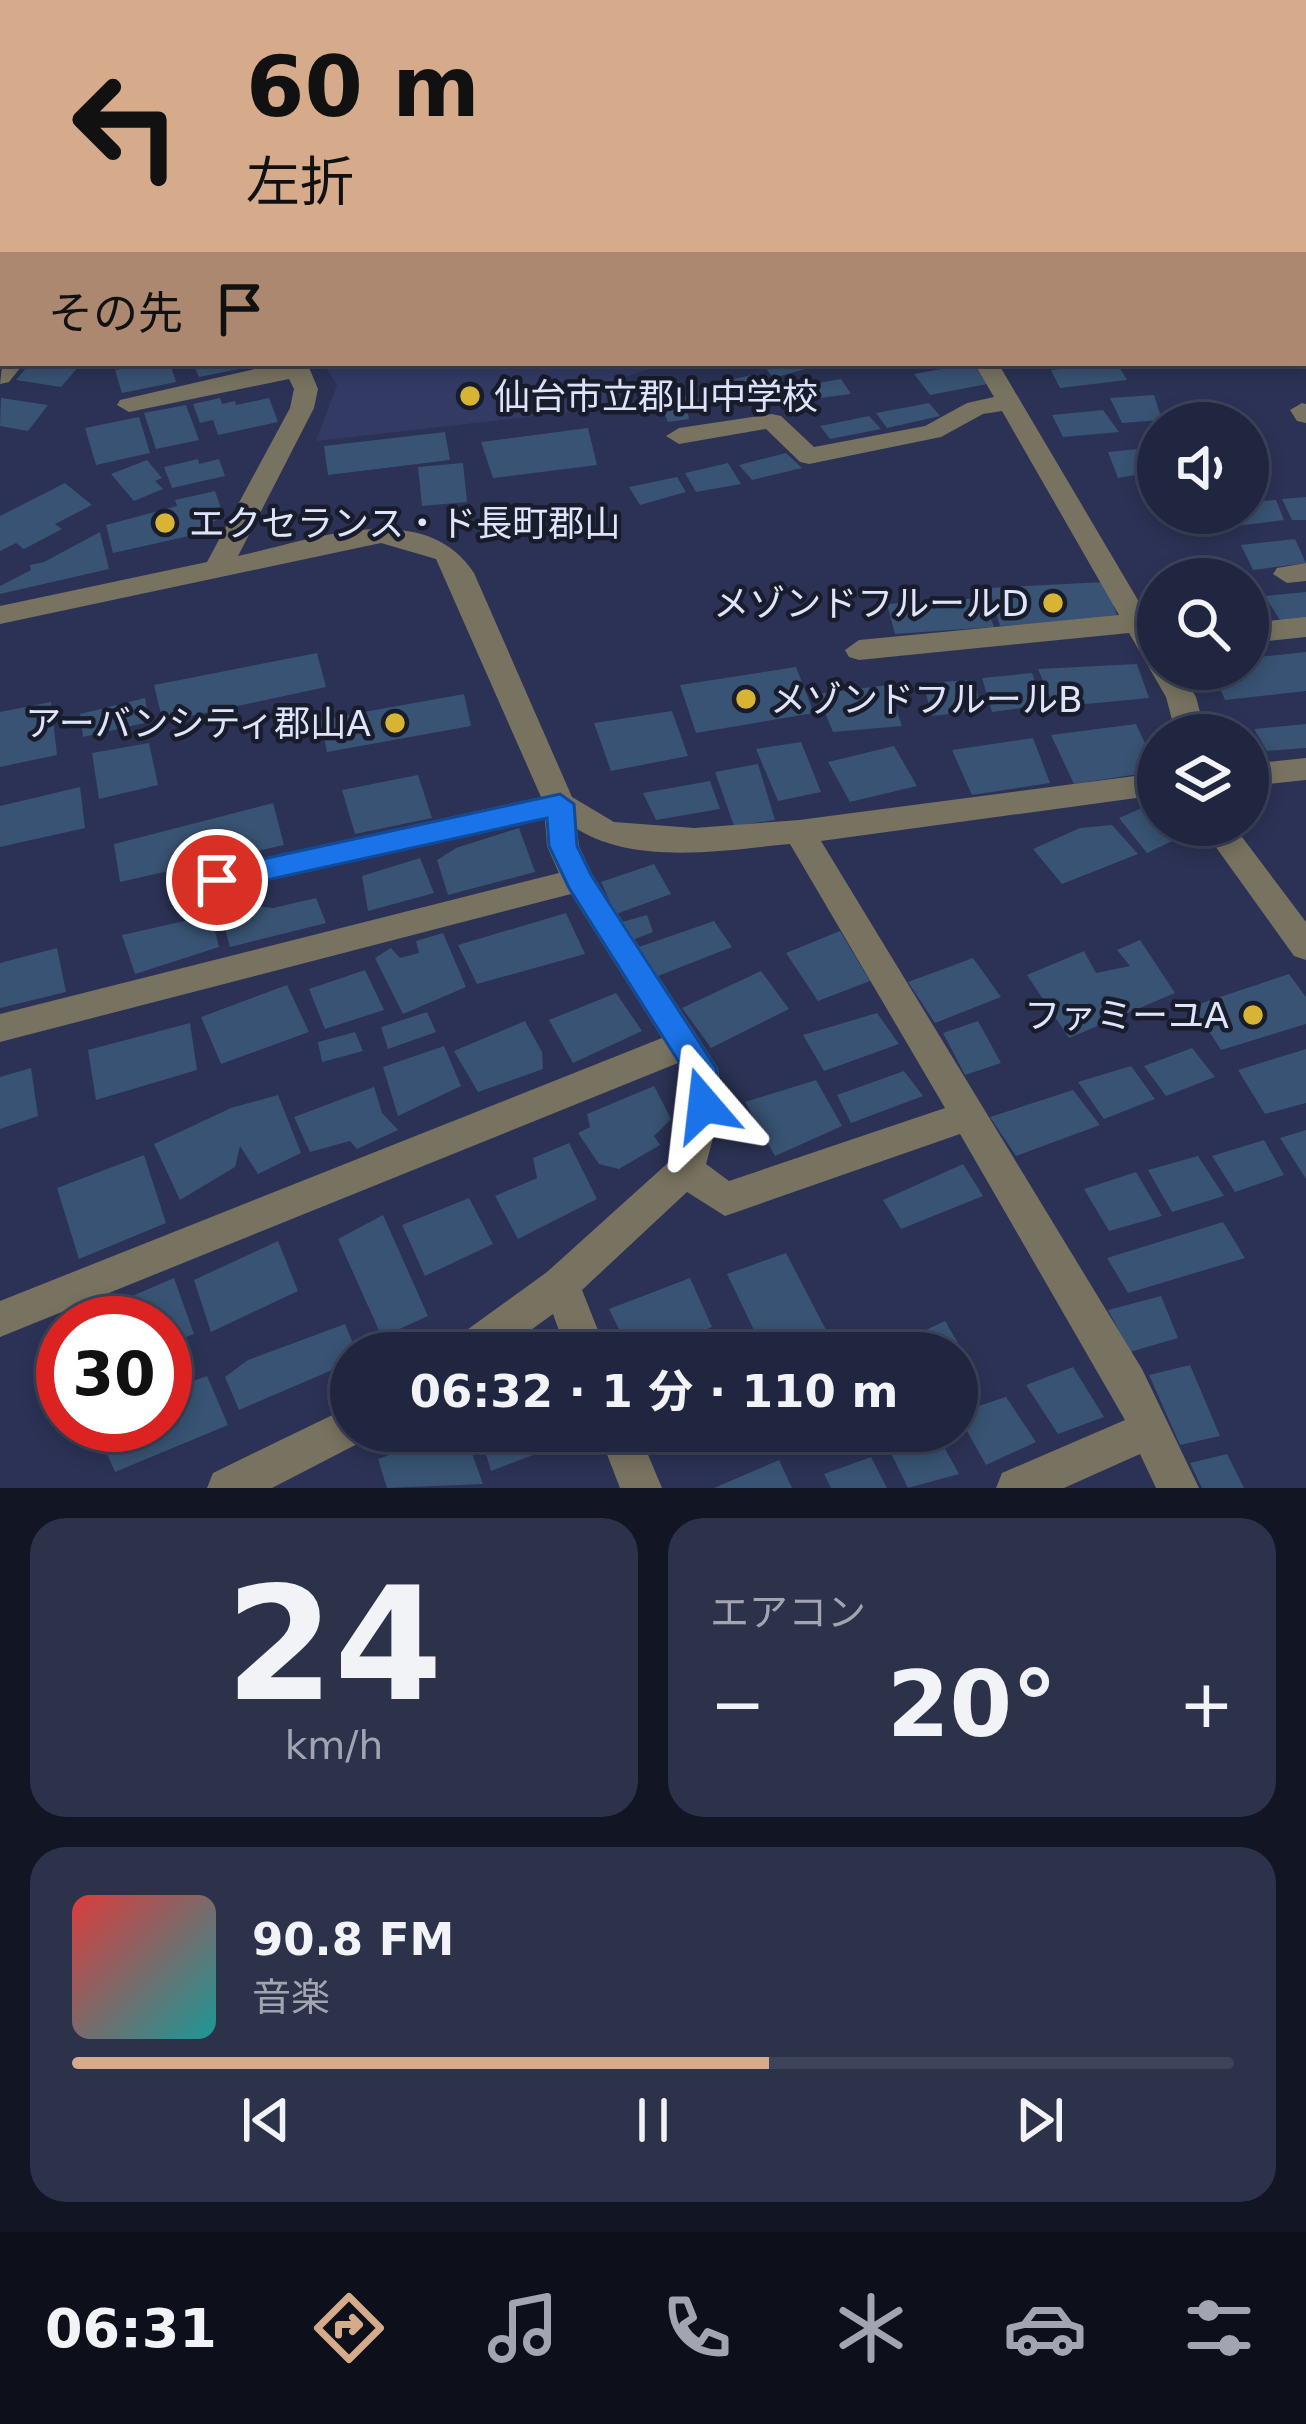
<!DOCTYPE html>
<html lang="ja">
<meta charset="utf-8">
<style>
:root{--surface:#202640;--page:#2d324b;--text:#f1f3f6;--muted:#a2a5b1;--line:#3d4359;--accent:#d6ab8b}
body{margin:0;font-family:"DejaVu Sans","Noto Sans JP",sans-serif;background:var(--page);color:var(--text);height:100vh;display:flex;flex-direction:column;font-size:45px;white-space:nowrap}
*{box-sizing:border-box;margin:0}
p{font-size:39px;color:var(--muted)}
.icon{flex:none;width:66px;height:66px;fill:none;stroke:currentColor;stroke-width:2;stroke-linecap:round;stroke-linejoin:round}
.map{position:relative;height:1488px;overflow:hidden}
.details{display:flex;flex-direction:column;gap:30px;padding:30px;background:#121523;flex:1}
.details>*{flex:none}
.hud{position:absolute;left:0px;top:0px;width:1308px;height:366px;box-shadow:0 6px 18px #0003,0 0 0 3px var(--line);background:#d6ab8b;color:#111;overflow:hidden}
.tools{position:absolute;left:1137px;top:402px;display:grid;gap:24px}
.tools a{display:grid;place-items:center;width:132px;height:132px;border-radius:50%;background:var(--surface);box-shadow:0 6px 18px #0003,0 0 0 3px var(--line);font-size:60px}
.speed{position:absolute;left:36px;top:1296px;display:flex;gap:24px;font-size:60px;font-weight:700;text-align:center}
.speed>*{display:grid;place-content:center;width:156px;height:156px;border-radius:50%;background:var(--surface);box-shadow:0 6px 18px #0003,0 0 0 3px var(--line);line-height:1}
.speed .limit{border:18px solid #d22;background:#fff;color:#111}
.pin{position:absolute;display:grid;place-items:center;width:102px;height:102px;color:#fff;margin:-51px;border:6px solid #fff;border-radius:50%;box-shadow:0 3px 12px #0007}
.me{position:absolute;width:132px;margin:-66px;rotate:343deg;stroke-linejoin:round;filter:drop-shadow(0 0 9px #0008)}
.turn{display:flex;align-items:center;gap:42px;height:252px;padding:0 48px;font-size:54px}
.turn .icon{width:156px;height:156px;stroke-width:2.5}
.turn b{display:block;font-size:84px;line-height:102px}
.then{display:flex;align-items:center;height:114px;padding:0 48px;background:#0003;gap:24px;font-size:45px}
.big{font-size:90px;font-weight:700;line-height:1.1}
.details .widget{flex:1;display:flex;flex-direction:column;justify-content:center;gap:18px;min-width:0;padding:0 42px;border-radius:36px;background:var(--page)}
.details .dial{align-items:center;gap:0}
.dial b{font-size:156px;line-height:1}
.song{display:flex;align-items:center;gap:36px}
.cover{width:144px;height:144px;border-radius:18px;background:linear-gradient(135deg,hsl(0 70% 55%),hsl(180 70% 35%))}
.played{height:12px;border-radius:6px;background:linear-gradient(90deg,var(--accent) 60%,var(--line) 60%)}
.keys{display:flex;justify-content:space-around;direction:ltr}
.heat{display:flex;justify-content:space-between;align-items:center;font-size:66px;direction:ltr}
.details .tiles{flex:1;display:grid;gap:30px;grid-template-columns:1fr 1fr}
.widget:last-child{grid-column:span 2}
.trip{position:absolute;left:330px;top:1332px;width:648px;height:120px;border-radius:60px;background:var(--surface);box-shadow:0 6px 18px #0003,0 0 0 3px var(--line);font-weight:700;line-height:120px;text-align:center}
.menu{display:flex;height:192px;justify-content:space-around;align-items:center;background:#0d0f1a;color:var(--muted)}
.menu .icon{width:84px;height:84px}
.menu .on{color:var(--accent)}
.menu b{font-size:54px;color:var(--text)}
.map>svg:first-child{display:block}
.built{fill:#333b65}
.building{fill:#385373}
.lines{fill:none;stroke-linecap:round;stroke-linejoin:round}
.minor{fill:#787260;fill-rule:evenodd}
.route{fill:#1a73e8;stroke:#114b97;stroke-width:3}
.poi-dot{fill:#d7b434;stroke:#181c2b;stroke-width:4.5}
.labels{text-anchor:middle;stroke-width:9;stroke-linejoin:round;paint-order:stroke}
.poi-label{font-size:36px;fill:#dee4fb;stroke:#181c2b;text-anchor:start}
</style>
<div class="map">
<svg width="1306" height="1488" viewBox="0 0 1306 1488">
<rect width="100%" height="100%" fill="#2b3255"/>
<path class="built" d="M536,0h551l3,3h-557z
M323,363h343l-58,20 -2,25 -290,33 21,-56z"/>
<path class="building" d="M30,363h32l17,3 -18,21 -45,-7z
M151,363h19l6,19 -54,11 -7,-23z
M193,363h44l2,6 -40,8z
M762,363h62v1l-51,14z
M973,363l14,21 -57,11 -16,-21z
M1117,363l10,17 -67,8 -9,-18z
M752,375l12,15 -53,12 -9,-16z
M841,379l10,15 -55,7 -11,-12z
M694,394l7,9 -14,6 2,10 -21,3 -9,-20z
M1154,395l8,25 -40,3 -12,-25z
M1,398l47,7 -20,26 -28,-5z
M220,398l2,6 13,-3 1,4 33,-7 9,24 -60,13 -5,-15 -13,3 -7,-19z
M929,403l11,13 -53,12 -11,-15z
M186,405l13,35 -43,9 -12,-36z
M1103,410l16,22 -56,5 -11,-22z
M869,416l12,13 -51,10 -10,-13z
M139,417l11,36 -54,12 -11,-37z
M588,428l9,37 -104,13 -12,-36z
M445,432l5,28 -122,15 -4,-29z
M1261,446l8,23 -21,2v-24z
M1158,447v24l-40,7 -10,-26z
M786,453l16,15 -50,12 -13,-15z
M198,459l1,5 20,-5 6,17 -53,12 -8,-21z
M147,460l15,18 -7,3 8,8 -29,12 -23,-27z
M463,463l4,39 -45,4 -4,-39z
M728,463l13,21 -45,8 -11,-19z
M677,477l9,15 -46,13 -11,-18z
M65,483l27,22 -37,19 7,5 -38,20 -8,-6 -16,8v-35z
M215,491l9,26 -28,12 2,5 -85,19 -7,-28 71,-19 -2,-6z
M1306,497v23h-14l-10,-21z
M1276,500l8,20 -55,7 -7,-14h26v-11z
M100,532l9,37 -109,25v-8l31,-16 -1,-5 14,-3z
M1295,539l11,24 -53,7 -12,-25z
M1227,560l11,19h-67l-5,-9z
M1105,582l13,36 -118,8 -11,-38z
M1254,592l14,25 -20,3v-27z
M1306,592v27l-25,3 -16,-26z
M983,598l11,29 -99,7 -8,-30z
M1306,652v39l-81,9 -13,-31h36v-11z
M317,653l9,34 -163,35 -9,-37z
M1137,664l12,34 -95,9 -16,-38z
M796,667l18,46 -118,20 -16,-48z
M1032,673l11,32 -51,7 -10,-34z
M973,680l10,30 -51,6 -9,-33z
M888,685l14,41 -69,6 -16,-38z
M464,694l7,32 -144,26 -7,-32z
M145,698l4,24 -66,15 -3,-23z
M51,702l6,53 -57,12v-55z
M672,711l16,45 -77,15 -17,-48z
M1136,724l22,47 -84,13 -23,-49z
M1306,724v24l-39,3 -13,-22z
M1033,738l17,45 -78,12 -20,-45z
M801,742l20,50 -43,9 -22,-52z
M149,743l9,42 -59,14 -7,-46z
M894,746l23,40 -67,16 -22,-40z
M758,764l17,56 -41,6 -19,-54z
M418,775l14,43 -77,16 -13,-44z
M710,781l10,28 -64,11 -13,-27z
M80,787l5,41 -85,19v-41z
M1158,801v24h22l7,9 -40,19 -28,-35z
M273,803l11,42 -164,37 -6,-38z
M1112,825l26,29 -76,30 -29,-35 47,-21z
M519,828l16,44 -87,23 -11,-35 19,-12z
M420,858l14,35 -66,18 -6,-35z
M654,864l17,30 -55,20 -15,-32z
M316,898l10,25 -96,24 -9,-33 27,-9 25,3z
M566,913l19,41 -108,30 -19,-39z
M211,915l8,32 -84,27 -13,-39z
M647,915l6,17 -21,8 -10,-18z
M714,921l18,26 -74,29 -19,-29z
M840,931l30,50 -52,20 -32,-48z
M443,933l23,54 -63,27 -28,-56 16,-10 9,10 19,-5 -3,-12z
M1140,940l35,53 -106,45 -42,-63 57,-24 12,22 34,-7 -13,-16z
M57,948l9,44 -66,16v-45z
M973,958l28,39 -66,26 -27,-41z
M365,970l19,40 -59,19 -16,-40z
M761,971l28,38 -78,39 -29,-40z
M1289,974l17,23v27l-85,26 -28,-44z
M287,985l22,47 -88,32 -20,-47z
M616,993l26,38 -69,32 -24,-43z
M427,1012l9,20 -48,17 -7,-22z
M877,1013l22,31 -75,27 -21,-36z
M525,1021l17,31 1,17 -65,23 -24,-41z
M978,1021l23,42 -36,12 -22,-42z
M190,1023l7,47 -101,30 -8,-50z
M355,1032l8,19 -41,11 -4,-20z
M444,1046l17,40 -63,30 -15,-49z
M1192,1048l23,29 -49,19 -22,-30z
M1306,1049v54l-41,11 -27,-44z
M1131,1066l24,33 -51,20 -26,-37z
M31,1068l7,48 -38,13v-52z
M904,1071l19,25 -72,27 -14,-28z
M816,1080l26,46 -67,30 -30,-54z
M654,1086l17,33 -17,17 6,9 -41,24 -20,-5 -21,-31 12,-6 -3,-13z
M374,1087l8,26 16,17 -41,19 -7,-8 -40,11 -16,-35z
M1073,1090l27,35 -84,31 -26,-39z
M278,1095l23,58 -43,21 -18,-28 -5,21 -55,33 -26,-56 77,-36z
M1306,1130v49l-26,-41z
M1264,1140l20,35 -49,17 -23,-36z
M569,1143l28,56 -79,40 -23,-43 42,-18 -4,-20z
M144,1155l22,68 -87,36 -22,-71z
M1198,1156l26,40 -52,16 -24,-42z
M963,1164l20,32 -82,33 -18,-29z
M1136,1172l26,44 -53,15 -25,-42z
M469,1198l24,46 -68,32 -23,-51z
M383,1215l45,101 -46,21 -44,-98z
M1223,1222l22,36 -117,35 -21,-35z
M278,1241l20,50 -87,41 -17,-52z
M786,1253l52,100h-73l-38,-79z
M174,1278l20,56 -29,11v-22h-66l-4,-11z
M690,1278l22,49 -63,26h-18l-22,-44z
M1161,1296l17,42 -48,14 -22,-42z
M945,1321l30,51 -18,8v-27h-80z
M345,1324l12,29h-6v9l-112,48 -14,-33 23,-17z
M1190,1365l30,71 -40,9 -31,-70z
M1073,1367l31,50 -46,17 -32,-49z
M207,1376l21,49 -113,47 -12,-27 23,-8 -1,-12h40v-34z
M1006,1397l30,45 -50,23 -29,-52z
M456,1431h8l19,53 -96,4 -9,-29z
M479,1431h106l1,4 -95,36z
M668,1431h67l1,1 -59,20z
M917,1431h18l24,43 -51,14 -22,-45z
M1227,1454l17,34h-42l-12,-25z
M871,1457l16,31h-56l-7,-14z
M779,1460l13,28h-78z"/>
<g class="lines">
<path class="minor" d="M1273,0h18l2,3h-18z
M1305,41h1v12h-1z
M1305,89h1v12h-1z
M3,358v5h21l-15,19 -9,2z
M281,363l27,2 10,24 -4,19 -76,148c73,-16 186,-60 236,17l98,224 42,25 80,6 105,-8 359,-47v22l-337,46 321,528 57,119h-43l-16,-34 -76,34h-68l6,-15 123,-53 -165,-286 -235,82 -38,-24 -105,98 25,63h-40l-14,-39 -54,39h-52l6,-13 94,-68 123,-111 16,-56 -8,-42 -678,274v-36l662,-263 -91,-144 -571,148v-28l559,-141 -12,-27 -2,-27 -328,73 -11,-3 -5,-9 5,-9 11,-3 324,-71 -105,-238 -55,-16 -381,81v-18l207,-44 83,-154 4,-19 -5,-10 -160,33 -12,-7 3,-5zM577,829c60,37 147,21 213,15l155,264 -216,73 -23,-17 16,-59 -4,-37 -126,-194 -13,-28z
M974,363h24l160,271v35h21l17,28 10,38h-30l-10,-38 -37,-64 -270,27 -10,-3 -4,-7 14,-10 260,-25 -117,-204 -19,3 -42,23 -132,27 -9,-2 -34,-33 -87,15 -13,-8 13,-8 93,-14 9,2 33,31 111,-21 42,-23 27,-6z
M1302,403l4,1v19l-9,-2 -7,-11z
M1306,563v18l-19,2 -14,-9 4,-6z
M1306,617v20l-58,6v-20z
M1306,758v22l-58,6v-22z
M1200,825h33l73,97v38l-12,-4z
M351,1406v25h18l-4,9 -93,48h-65l6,-15z
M598,1431h40l24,57h-42z"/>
</g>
<path class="route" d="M560,794l14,10 3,42 14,29 125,193 4,37 -4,9 -12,4 -11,-4 -9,-44 -115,-182 -20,-42 -2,-28 -330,73 -10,-3 -5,-8 5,-8 10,-3z"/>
<g class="poi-dot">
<circle cx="470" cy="396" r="12"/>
<circle cx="165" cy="523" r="12"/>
<circle cx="1053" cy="603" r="12"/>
<circle cx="746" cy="699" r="12"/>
<circle cx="395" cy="723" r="12"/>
<circle cx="1253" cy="1015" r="12"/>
</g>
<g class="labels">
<g class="poi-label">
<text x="494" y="409">仙台市立郡山中学校</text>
<text x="189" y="536">エクセランス・ド長町郡山</text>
<text x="1029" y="616" text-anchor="end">メゾンドフルールD</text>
<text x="770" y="712">メゾンドフルールB</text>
<text x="371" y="736" text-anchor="end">アーバンシティ郡山A</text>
<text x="1229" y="1028" text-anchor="end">ファミーユA</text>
</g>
</g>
</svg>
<div class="tools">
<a><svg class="icon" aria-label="sound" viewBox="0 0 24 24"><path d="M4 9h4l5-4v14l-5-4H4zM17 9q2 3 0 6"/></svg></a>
<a><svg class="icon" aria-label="search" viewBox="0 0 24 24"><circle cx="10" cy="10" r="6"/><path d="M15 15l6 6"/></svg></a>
<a><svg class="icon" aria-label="layers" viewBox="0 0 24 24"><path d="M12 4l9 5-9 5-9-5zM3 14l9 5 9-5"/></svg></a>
</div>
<div class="speed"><div class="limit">30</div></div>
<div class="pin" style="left:217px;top:880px;background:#d93025"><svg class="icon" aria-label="arrive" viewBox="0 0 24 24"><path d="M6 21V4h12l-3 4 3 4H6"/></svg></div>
<svg class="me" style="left:704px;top:1105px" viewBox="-20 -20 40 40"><path d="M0-17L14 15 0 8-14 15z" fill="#1a73e8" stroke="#fff" stroke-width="4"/></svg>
<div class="trip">06:32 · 1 分 · 110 m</div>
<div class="hud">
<div class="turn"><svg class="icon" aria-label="left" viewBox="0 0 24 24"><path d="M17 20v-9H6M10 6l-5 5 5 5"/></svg><div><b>60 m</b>左折</div></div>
<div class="then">その先<svg class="icon" aria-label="arrive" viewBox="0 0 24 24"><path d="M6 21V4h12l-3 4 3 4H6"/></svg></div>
</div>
</div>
<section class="details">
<div class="tiles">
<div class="widget dial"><b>24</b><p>km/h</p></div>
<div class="widget"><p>エアコン</p>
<div class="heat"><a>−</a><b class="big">20°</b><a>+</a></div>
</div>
<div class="widget">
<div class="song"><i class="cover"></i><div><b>90.8 FM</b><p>音楽</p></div></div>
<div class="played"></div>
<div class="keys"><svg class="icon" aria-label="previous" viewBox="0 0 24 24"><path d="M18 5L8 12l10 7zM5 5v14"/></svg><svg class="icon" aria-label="pause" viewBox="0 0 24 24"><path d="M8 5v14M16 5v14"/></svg><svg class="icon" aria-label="next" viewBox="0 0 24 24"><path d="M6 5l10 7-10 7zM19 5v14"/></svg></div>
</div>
</div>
</section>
<nav class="menu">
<b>06:31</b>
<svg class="icon on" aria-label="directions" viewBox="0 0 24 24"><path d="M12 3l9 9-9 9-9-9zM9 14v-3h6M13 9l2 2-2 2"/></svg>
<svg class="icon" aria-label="music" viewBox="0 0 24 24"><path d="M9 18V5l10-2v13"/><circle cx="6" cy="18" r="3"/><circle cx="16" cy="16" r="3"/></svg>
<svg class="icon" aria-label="phone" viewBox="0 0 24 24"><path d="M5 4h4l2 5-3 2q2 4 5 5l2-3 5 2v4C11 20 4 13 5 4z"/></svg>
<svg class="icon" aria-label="climate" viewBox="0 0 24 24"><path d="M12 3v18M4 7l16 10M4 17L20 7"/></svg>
<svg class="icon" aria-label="car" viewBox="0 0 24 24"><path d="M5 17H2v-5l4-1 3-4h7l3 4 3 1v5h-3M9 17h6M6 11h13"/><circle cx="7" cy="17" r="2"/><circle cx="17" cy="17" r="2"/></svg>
<svg class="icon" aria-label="filters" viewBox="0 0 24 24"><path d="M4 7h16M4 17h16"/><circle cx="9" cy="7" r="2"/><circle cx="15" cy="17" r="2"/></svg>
</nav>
